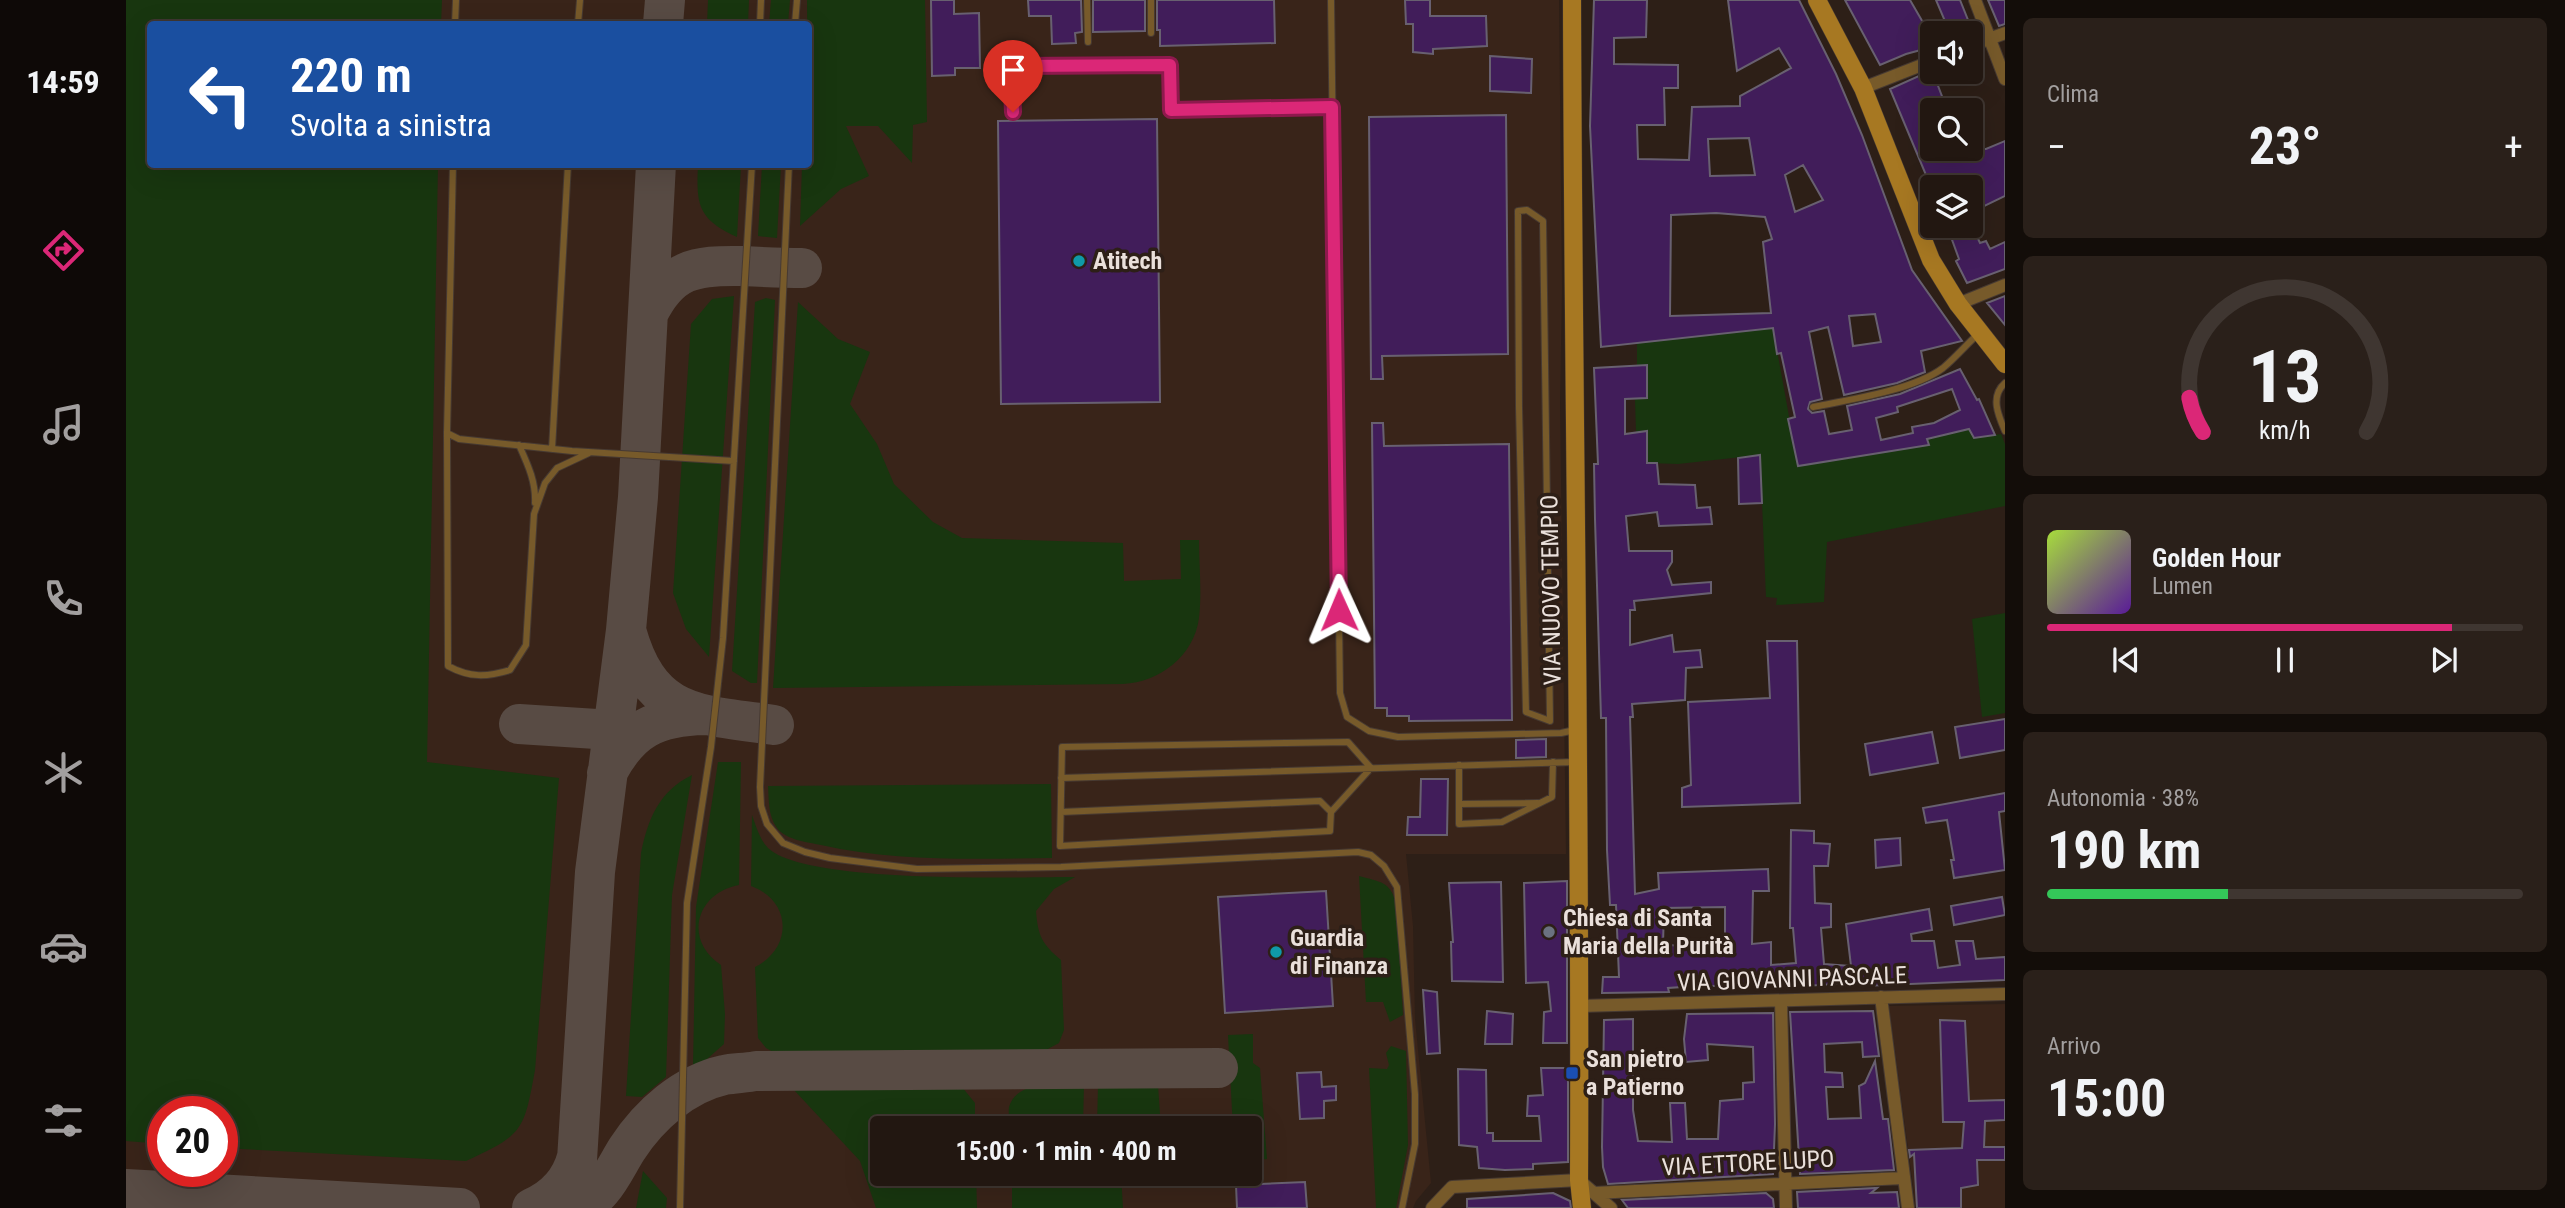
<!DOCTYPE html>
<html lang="it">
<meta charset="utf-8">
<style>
:root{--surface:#221711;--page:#2a201a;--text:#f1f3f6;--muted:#a29f9f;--line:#3f3631;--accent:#db2777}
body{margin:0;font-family:"Roboto Condensed",sans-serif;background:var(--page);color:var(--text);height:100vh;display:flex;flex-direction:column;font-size:26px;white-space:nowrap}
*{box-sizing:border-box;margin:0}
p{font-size:23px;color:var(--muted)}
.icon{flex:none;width:38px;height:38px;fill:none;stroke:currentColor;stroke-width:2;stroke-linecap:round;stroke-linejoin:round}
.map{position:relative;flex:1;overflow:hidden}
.side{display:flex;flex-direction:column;gap:18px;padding:18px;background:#130d09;width:560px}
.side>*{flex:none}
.hud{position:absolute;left:21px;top:21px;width:665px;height:147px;border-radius:7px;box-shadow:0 7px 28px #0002,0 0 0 2px var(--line);background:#1a4fa0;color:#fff;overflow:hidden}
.buttons{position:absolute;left:1794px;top:21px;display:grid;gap:14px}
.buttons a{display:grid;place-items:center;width:63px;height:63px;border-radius:7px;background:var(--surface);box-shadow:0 7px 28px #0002,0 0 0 2px var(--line);font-size:35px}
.speed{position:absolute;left:21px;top:1096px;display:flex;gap:14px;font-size:35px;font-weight:700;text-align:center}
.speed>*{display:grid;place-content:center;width:91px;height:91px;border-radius:50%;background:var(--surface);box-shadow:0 7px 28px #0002,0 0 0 2px var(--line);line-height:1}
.speed .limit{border:10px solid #d22;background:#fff;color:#111}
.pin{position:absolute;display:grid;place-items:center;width:60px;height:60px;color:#fff;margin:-72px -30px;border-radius:50% 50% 50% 0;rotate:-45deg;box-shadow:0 0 7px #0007}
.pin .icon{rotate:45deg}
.me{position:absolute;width:77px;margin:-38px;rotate:359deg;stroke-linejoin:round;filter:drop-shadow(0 0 5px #0008)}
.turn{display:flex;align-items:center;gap:24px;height:147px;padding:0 28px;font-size:32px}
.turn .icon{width:91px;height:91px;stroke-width:2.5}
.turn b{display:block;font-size:49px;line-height:60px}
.big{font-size:52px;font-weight:700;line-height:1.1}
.side .tile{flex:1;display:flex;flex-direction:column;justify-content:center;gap:10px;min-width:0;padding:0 24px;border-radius:10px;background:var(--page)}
.side .dial{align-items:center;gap:0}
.dial svg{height:182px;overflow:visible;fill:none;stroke:var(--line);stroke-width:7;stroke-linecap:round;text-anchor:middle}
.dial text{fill:var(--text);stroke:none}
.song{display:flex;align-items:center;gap:21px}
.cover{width:84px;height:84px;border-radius:10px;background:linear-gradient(135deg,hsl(80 70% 55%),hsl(270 70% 35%))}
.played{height:7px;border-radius:4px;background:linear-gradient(90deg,var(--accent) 85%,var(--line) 85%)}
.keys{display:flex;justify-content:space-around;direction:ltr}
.heat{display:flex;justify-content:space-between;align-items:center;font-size:38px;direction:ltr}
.charge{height:10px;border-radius:5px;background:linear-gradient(90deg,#34c759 38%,var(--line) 0)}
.trip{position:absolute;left:744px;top:1116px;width:392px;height:70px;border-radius:7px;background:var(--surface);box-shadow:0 7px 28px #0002,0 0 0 2px var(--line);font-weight:700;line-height:70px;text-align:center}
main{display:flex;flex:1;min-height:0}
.tabs{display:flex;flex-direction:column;width:126px;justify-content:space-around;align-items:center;background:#0e0907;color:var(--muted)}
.tabs .icon{width:49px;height:49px}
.tabs .active{color:var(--accent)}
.tabs b{font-size:32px;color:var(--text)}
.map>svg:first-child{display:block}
.built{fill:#392419;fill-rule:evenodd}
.green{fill:#18360f}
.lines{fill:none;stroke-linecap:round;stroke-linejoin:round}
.taxiway{stroke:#584b44;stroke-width:40}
.building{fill:#411d5a;stroke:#686070;stroke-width:2;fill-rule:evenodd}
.lane-casing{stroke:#473a32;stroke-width:8}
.street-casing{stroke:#473a32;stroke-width:14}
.secondary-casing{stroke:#473a32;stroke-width:19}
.lane{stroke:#775a2a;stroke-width:6}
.street{stroke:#775a2a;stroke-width:12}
.secondary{stroke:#a77822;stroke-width:18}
.route-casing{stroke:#8e194d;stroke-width:18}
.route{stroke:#db2777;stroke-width:12}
.culture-dot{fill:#0f9aa8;stroke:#2d1f17;stroke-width:2.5}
.worship-dot{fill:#6b7280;stroke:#2d1f17;stroke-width:2.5}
.transit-dot{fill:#1a4fb4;stroke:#2d1f17;stroke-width:2.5}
.labels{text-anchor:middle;stroke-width:7;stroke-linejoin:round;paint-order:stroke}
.poi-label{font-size:24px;font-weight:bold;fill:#eae0db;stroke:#2d1f17;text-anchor:start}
.street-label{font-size:24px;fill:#eae0db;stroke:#2d1f17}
</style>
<main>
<nav class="tabs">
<b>14:59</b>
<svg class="icon active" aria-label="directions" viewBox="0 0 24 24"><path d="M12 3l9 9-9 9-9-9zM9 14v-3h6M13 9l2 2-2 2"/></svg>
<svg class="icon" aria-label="music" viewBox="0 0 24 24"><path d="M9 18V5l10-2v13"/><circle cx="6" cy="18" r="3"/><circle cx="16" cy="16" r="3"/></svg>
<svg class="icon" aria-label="phone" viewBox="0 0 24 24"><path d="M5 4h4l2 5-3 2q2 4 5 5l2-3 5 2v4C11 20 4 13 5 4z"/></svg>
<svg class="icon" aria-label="climate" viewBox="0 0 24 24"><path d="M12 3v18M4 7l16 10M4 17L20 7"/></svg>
<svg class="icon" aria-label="car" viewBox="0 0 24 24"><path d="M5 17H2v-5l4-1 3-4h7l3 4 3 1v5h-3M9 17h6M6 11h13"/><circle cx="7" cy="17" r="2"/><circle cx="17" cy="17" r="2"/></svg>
<svg class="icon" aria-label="filters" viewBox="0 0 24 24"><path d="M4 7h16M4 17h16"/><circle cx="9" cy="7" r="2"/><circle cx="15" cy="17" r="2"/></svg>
</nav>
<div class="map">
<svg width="1879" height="1208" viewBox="0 0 1879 1208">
<rect width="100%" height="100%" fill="#2d1f17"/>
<path class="built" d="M0,0h1433l3,287 -2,116 6,451h-160l7,72 2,93 16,164 -15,18 -3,7h-1287zM24,24h658v140h-658zM37,1111h59v60h-59zM756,1129h368v45h-368z
M1879,1004v204h-89l-27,-202z"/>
<path class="green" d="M0,0h316l-1,24h-291v140l288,1 -11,597 132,16 -24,292c-11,61 -12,65 -69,91l-244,-13v-37h-59v33l-37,-3z
M582,0h41l-1,24h-41z
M645,0h19l-2,24h-19z
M681,0h118l2,122 -14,3 -1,38 -34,-37h-32l23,50 -28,13 -41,37 2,-61 6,-1z
M572,165h43l-4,72c-39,-18 -41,-32 -39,-72z
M636,165h19l-4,73 -19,-2z
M608,296l-25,361 -23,-28 -13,-36 18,-269 21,-25z
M640,298l9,2 -18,383h-6l-19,-12 23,-369z
M672,302l40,37 32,13 -20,52 27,40 17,40 39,38 29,16 161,5 1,38 57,-2 -1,-39h19c0,25 3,53 0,78 -5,38 -39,64 -76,66l-350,4z
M1647,328l25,138 130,-21 -5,-20 15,-4 5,14 26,-6 5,9 27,-4 4,10v62l-178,36 -3,60 -48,3 1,-7 -11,-1 -6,-142 -82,9 -30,-1 -1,-32 -11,1 -1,-33 12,-1v-32h-10v-23z
M1879,613v100l-23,4 -10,-98z
M592,762h23l-2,123c-43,8 -56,55 -18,80l4,49 -1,30 -18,16 -13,6 3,-159z
M566,775l-20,120 -6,182 -24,20 -16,-1 15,-243c7,-34 18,-62 51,-78z
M925,784l1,74c-78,1 -155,4 -231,-13 -14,-3 -35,-5 -44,-17 -9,-12 -8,-28 -9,-42z
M626,815c4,11 8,25 16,33 37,36 250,29 307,29l-21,12 -18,22c2,25 6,33 25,49l3,70 -5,13 -13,7 -271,3 -9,-5 -8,-10 -3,-71c38,-19 37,-66 -4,-81z
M1233,876c21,6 31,5 37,27l7,112 -13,7 -7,-20h-17z
M1127,1034v29l7,5 7,91 -17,2v-32h-17l-5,-94z
M1265,1046l15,5 2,94 -12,63h-20l-7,-140 18,1 2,-4 -3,-12z
M958,1085l-1,40 14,2 1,-42h60l3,44h-151c0,-7 -2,-16 -1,-22 8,-29 52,-21 75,-22z
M836,1087l13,16v26h-93v45h94l1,34h-101l-16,-47 -66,-71z
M517,1171l24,27 -1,10h-30z
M886,1174h109l2,34h-111z"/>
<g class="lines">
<path class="taxiway" d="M537,24l2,-24
M522,314c22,-45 47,-49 94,-48 20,1 40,2 60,2
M500,630c24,87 70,84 148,95
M393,724l93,6
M481,773c23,-44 49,-57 98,-58
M0,1189l334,19
M406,1208c23,-10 39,-28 45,-51
M448,1208l21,-336 31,-242 12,-133 18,-333
M449,1208c28,-9 38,-37 52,-59 22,-34 57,-65 97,-74 10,-2 22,-2 32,-4l462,-3"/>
</g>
<path class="building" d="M805,0h23v14l25,-1 1,55h-25v7l-23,1z
M902,0h53l1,32 -7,1 1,10 -24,1 -1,-28h-22z
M967,0h52v31l-52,1z
M1031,0h117l1,43 -115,3v-16h-3z
M1279,0h25v16h56l1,30 -54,3v5l-20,-2v-28h-7z
M1468,0h53l-1,37 -32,1v26l64,1v23h-14l1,37h-28l1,34 51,1 3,-53 48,-1v-10l51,-28 -12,-20 -42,23 -9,-71h71l37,74 26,61 50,135 50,71 -41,10 4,21 -28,11 -53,12 -16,-68 -19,5 13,67 -12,3 -2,7 4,4 12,-2 5,23 23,-4 -5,-24 53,-12 60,-25 17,31 2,-1 16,36 -21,3 -5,-9 -42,10 2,6 -131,21 -10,-47 7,-2 -14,-64 -4,1 -4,-26 -172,19 -11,-221zM1623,138l6,37 -45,1 -2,-37zM1677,165l20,35 -28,12 -10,-37zM1590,213l49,4 7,22 -9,3 8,71 -101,3 1,-101zM1749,314l6,28 -28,4 -4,-30zM1826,389l8,21 -26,13 -22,4 1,6 -32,7 -5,-22 22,-6 -1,-5z
M1719,0h65l22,38v9l-26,7 -26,11z
M1810,0h24l12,30 -8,3h-14z
M1862,0h17v24l-6,2z
M1364,56l42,3 -1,34 -41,-2z
M1806,70l11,29 -20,7 9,25v18h54l19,-8v55l-35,17v-26h-39l-41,-98z
M1380,115l2,239 -126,2 1,23h-12l-2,-262z
M1031,119l3,283 -159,2 -3,-283z
M1821,226h25l8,17 6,-2 4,8 15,-7v27l-38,14 -11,-22 3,-2z
M1879,296v29l-18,-22z
M1521,365v33l-22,1v35l22,-3v32h10l2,21 36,1 2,23 13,-1 2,17 -53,2 -2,-14 -31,4 3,35h43v11l-5,8 5,15 39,-3v11l-77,8 1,9h-5v35l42,-10 2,17 26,-2 2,17 -16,1 -1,32 -53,4 1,13h-3l5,177 24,-5 -1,-16 110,-4 1,22h-16l-1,53 19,-2v23l25,-2 -3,-35h-3l1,-98 23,1v12l16,1 -2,22h-14l1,37 16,1v23l-10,1 3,36 27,2 -5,-42 83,-15 3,21 -21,4 1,7h22l4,27 22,-3 -4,-24h17l3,18 29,-2v23l-142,6v-4l-72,5v-3l-82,2 -1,-9h-27l1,10 -14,1 1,4 -67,1 1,-16h16l-3,-72h-6l-3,-55 -1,-132h-5l-6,-199 -1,-55h4l-4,-96zM1599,907v40l-62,-2 1,-37z
M1246,423h11l1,23 125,-2 3,276 -103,1v-5h-22v-8h-12z
M1634,455l2,48 -23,1 -1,-46z
M1641,641h30l3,162 -118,4v-19l9,-3 -3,-83 82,-4z
M1879,719v31l-45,8 -5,-31z
M1806,732l6,31 -68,12 -5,-31z
M1420,739v18l-30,1v-18z
M1295,779h27l-1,56h-40l1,-18h12z
M1879,793v18l-6,1 6,58 -51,8 -3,-18h3l-7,-40 -21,3 -3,-15z
M1774,838l1,27 -25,3 -1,-28z
M1441,881v162h-24l1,-31 7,-1 -3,-29 -22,1 -2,-100z
M1375,882l2,100 -51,-1 -1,-39h2l-4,-59z
M1200,891l7,115 -108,7 -7,-116z
M1876,897l3,18 -51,10 -3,-19z
M1297,990l14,2 3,61 -13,1z
M1361,1011l26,3 -1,30h-27z
M1747,1011l6,45 -16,1 -1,-15 -38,2 1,28 17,1 1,14h-17l2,32 33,-1 -2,-32 6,-3 10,-22 8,58h5l6,51 -94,4 -10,-162z
M1647,1013l2,111 -2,50 -165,10 -5,-17 -1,-20 2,-127 29,-1v91l5,31 34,1 -2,-39h15l2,36h31l2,-38 23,-2v-16l11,-1 -1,-35 -46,-3 1,16 -22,2 -2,-23 3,-25z
M1814,1020l25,1 4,80 36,-1v20l-20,1 -1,26h21v13h-28l1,25 -17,3v20h-44l-3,-54 -4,3 -1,-7 53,-2 2,-26h-21z
M1415,1068h27v94l-35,2v5l-28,1 -26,-2 -2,-21 -18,-2 -1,-76 28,1 1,63h6v8h48l-2,-25h-12l1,-20 15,-1z
M1195,1072l1,15 14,-1v14l-12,1v17l-24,1 -3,-46z
M1179,1182l2,26h-70l-1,-23z
M1751,1188l-6,5 26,-1 2,16h-101l-1,-16z
M1427,1193l17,8 1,7h-104v-9z
M1640,1193l7,6 1,9h-146l-6,-8z"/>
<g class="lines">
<defs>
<path id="lane" d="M961,0l1,42
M1025,0v33
M1205,0l9,693 7,24 22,14 29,6 163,-4 14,-3
M329,24l1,-24
M452,24l2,-24
M634,24l1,-24
M669,24l2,-24
M887,112l-2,-46 159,-1 1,45 161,-3
M327,164l-6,269 12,6 113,12 162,10
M663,164l-29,623 1,19 6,18 16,19 22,9 25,6 87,11 144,-2 297,-15 13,3 13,11 13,21 18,207v50l-13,64
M1401,210l16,11 7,500 -24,-9 -7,-305 -1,-196z
M1879,383c-15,13 -7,32 0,48
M1687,407c36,-7 101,-17 130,-39 12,-10 23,-23 35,-34
M321,433l1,233c22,12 39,11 62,4l16,-25 8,-131 11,-31 12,-15 32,-15
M393,445c9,20 17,37 16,58
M426,449l16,-285
M1222,742l23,26 -40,44 -1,19 -270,15 2,-99z
M1333,765v39l79,-1
M935,778l515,-16
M1333,804v20l43,-2 50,-25 1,-35
M935,812l259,-11 11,11
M554,1208l7,-305 24,-156 12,-109 29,-474"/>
<path id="street" d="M1849,0l30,79
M1844,46l35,-13
M1737,88l69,-27
M1832,304l47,-19
M1755,997l27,211
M1655,1001l5,207
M1454,1006l425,-12
M1468,1193l309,-15
M1306,1208l20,-21 127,-7 32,28"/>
<path id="secondary" d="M1446,0c1,393 9,786 7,1180l3,28
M1691,0l46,88 68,172 27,44 47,60"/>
</defs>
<use href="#lane" class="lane-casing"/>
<use href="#street" class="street-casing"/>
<use href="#secondary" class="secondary-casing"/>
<use href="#lane" class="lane"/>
<use href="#street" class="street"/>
<use href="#secondary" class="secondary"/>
</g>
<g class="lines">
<defs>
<path id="route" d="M887,112l-2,-46 159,-1 1,45 161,-3 7,503"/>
</defs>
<use href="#route" class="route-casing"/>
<use href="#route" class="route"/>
</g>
<g class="culture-dot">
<circle cx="953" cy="261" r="7"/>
<circle cx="1150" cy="952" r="7"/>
</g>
<circle class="worship-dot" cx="1423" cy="932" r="7"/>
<rect class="transit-dot" x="1439" y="1066" width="14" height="14" rx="3.5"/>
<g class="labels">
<g class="poi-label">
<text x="967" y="269">Atitech</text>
<text x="1437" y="926">Chiesa di Santa<tspan x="1437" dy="28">Maria della Purità</tspan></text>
<text x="1164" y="946">Guardia<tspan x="1164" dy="28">di Finanza</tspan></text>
<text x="1460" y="1067">San pietro<tspan x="1460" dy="28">a Patierno</tspan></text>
</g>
<g class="street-label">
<text transform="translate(1425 590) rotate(-91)" y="8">VIA NUOVO TEMPIO</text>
<text transform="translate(1666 979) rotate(-2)" y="8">VIA GIOVANNI PASCALE</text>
<text transform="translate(1622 1163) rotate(-3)" y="8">VIA ETTORE LUPO</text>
</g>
</g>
</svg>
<div class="buttons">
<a><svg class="icon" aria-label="sound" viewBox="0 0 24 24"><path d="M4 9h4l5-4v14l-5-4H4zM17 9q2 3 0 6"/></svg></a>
<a><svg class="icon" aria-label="search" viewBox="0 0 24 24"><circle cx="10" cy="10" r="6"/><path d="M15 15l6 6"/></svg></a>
<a><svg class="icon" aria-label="layers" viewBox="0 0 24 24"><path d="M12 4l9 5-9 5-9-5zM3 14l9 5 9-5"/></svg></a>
</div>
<div class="speed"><div class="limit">20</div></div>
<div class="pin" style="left:887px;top:112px;background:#d93025"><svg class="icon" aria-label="arrive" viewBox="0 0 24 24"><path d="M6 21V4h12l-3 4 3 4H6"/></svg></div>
<svg class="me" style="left:1213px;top:610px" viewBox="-20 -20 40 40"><path d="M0-17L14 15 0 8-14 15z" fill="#db2777" stroke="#fff" stroke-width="4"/></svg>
<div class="trip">15:00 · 1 min · 400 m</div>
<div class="hud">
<div class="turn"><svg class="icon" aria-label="left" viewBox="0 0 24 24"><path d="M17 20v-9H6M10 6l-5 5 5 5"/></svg><div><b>220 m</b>Svolta a sinistra</div></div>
</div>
</div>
<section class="side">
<div class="tile"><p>Clima</p>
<div class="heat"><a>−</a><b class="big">23°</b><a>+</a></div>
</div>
<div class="tile dial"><svg viewBox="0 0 100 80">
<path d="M14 69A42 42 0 1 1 86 69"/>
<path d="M14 69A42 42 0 0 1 8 54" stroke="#db2777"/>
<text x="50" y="56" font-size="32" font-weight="700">13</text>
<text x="50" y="72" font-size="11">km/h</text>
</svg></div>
<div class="tile">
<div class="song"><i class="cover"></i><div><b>Golden Hour</b><p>Lumen</p></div></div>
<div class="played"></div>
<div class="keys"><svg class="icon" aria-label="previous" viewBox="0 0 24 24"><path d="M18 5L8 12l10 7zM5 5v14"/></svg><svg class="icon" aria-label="pause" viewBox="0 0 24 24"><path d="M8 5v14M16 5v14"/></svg><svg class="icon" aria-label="next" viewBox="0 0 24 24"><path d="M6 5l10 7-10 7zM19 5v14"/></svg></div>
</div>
<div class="tile"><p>Autonomia · 38%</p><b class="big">190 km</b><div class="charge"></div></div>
<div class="tile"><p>Arrivo</p><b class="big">15:00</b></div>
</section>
</main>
